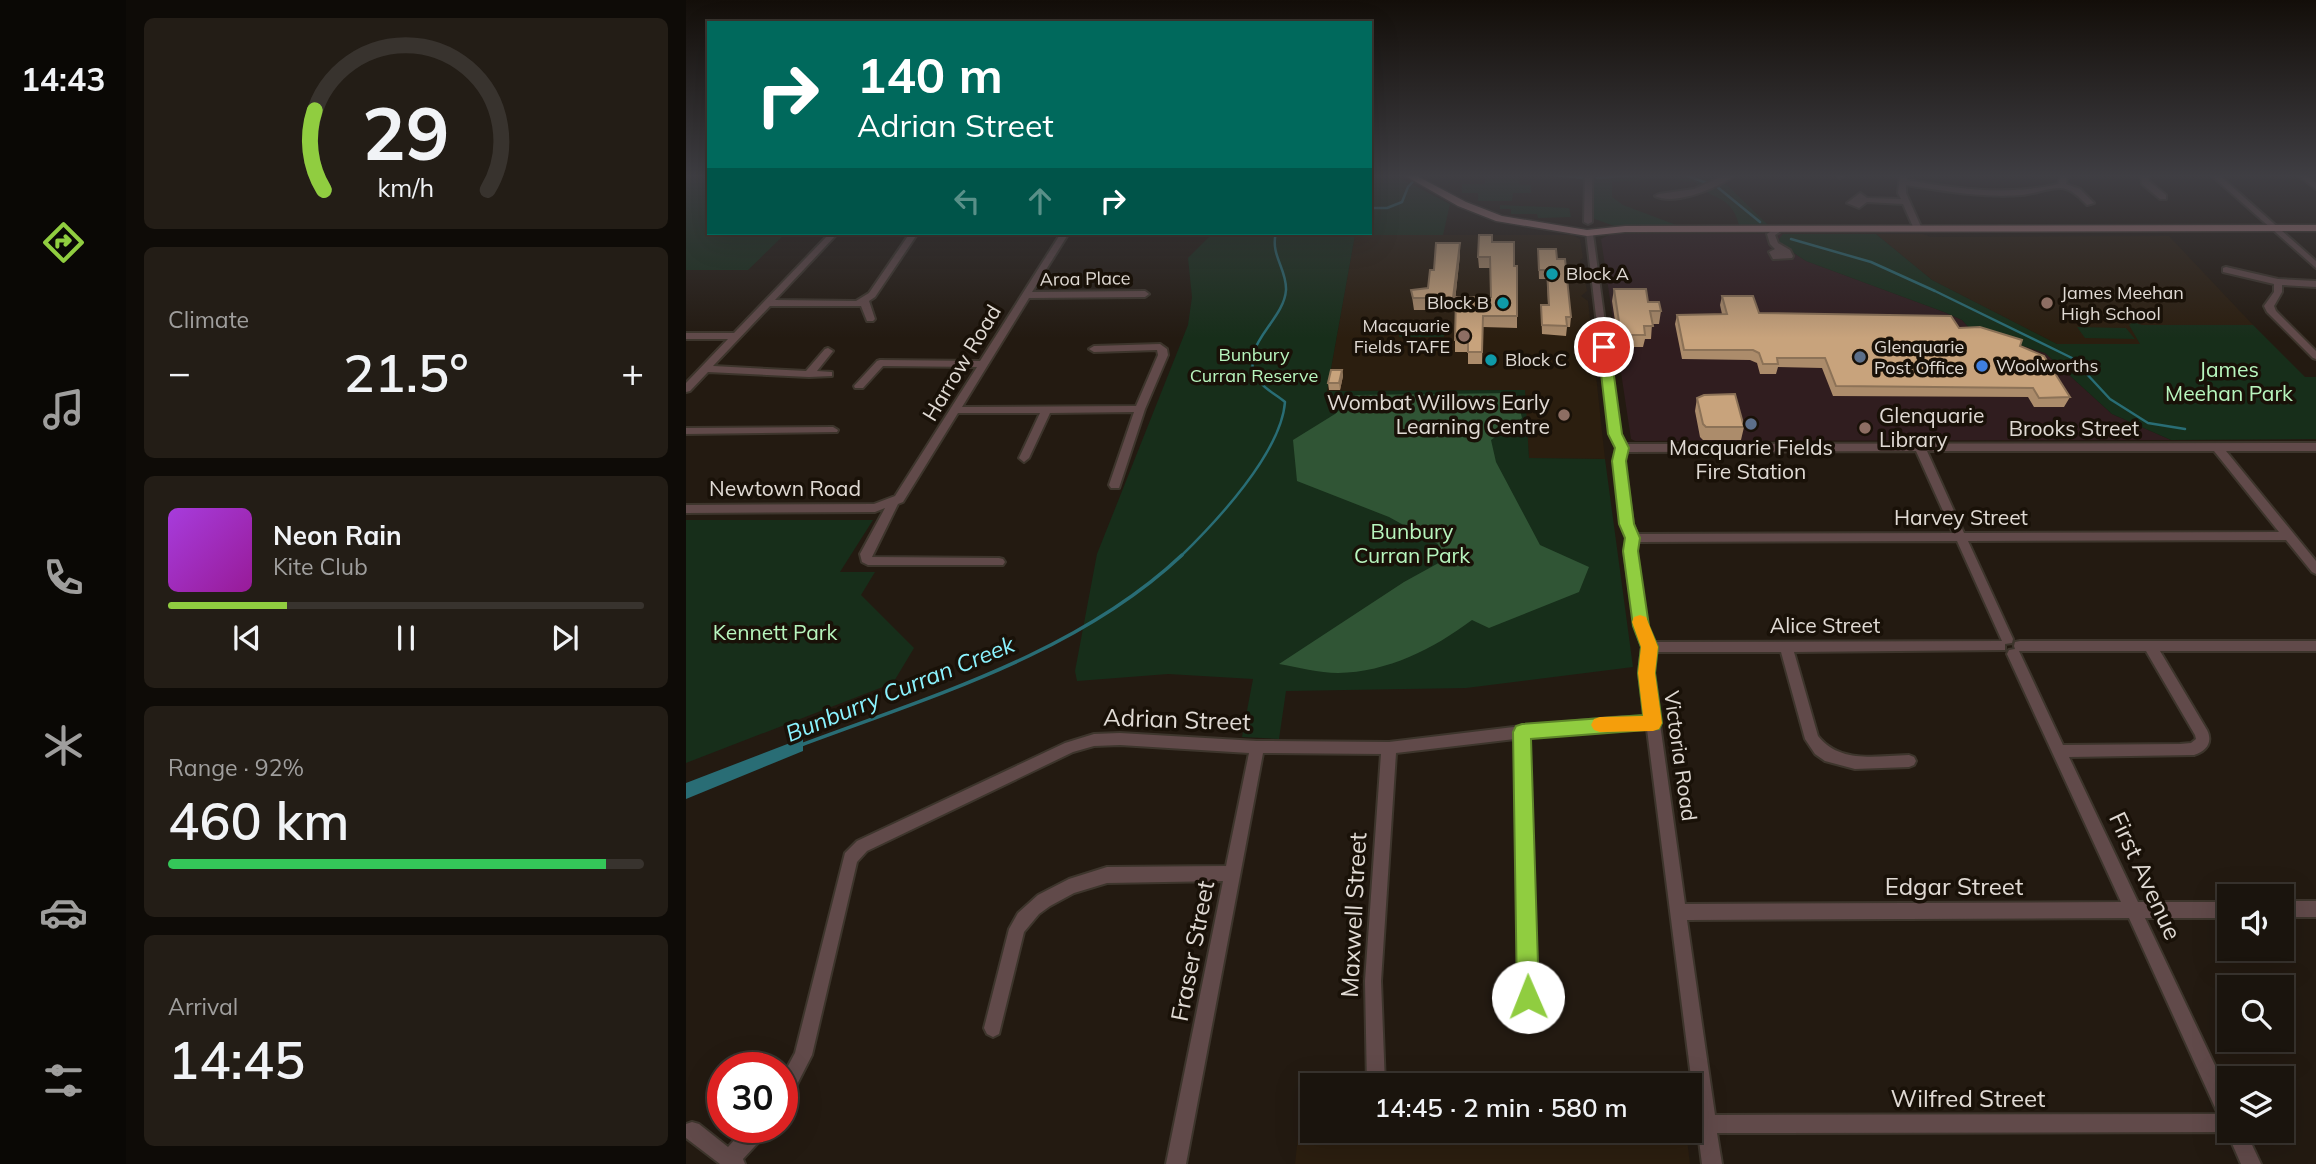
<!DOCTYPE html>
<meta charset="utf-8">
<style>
:root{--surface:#1a140d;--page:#231d16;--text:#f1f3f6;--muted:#9f9e9d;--line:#38332e;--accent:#90cd40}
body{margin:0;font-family:Mulish,sans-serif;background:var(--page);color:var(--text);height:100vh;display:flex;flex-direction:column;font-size:26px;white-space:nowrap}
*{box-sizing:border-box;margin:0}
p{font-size:23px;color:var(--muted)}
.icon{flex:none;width:38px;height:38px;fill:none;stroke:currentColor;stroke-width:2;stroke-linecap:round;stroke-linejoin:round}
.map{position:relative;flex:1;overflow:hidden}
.drawer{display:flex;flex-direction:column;gap:18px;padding:18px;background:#0e0b07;width:560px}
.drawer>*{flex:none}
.hud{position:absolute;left:21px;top:21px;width:665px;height:214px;border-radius:0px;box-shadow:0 7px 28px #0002,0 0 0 2px var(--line);background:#00695c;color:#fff;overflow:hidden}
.tools{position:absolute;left:1531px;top:884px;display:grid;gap:14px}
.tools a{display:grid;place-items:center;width:77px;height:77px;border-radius:0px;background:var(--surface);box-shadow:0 7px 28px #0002,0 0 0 2px var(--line);font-size:35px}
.speed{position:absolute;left:21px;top:1052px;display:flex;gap:14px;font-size:35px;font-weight:700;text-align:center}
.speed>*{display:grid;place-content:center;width:91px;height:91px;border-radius:50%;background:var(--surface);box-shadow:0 7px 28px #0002,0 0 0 2px var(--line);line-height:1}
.speed .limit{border:10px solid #d22;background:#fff;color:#111}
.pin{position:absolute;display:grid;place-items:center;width:60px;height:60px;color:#fff;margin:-30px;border:4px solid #fff;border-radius:50%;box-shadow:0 2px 7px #0007}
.me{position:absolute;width:77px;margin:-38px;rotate:359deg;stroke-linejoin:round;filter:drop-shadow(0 0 5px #0008)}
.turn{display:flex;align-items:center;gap:24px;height:147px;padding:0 35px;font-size:32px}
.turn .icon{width:91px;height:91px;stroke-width:2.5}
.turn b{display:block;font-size:49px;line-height:60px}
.lanes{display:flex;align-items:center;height:66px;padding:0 35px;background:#0003;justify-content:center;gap:35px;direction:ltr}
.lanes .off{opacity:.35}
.big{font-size:52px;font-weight:600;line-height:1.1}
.drawer .tile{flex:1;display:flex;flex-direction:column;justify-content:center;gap:10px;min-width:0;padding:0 24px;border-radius:10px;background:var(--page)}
.drawer .dial{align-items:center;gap:0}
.dial svg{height:182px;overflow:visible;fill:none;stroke:var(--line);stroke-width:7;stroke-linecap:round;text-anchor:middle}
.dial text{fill:var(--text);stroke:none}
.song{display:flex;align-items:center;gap:21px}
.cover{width:84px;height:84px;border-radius:10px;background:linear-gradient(135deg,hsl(280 70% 55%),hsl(300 70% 35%))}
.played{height:7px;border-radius:4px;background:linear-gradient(90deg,var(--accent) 25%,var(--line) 25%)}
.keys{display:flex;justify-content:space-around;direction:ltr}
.heat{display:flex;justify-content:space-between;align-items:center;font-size:38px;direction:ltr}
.charge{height:10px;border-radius:5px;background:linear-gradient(90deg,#34c759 92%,var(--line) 0)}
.trip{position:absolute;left:614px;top:1073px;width:402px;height:70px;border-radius:0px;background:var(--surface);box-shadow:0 7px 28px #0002,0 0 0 2px var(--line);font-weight:600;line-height:70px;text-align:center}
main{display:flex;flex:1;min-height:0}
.tabs{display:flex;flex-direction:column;width:126px;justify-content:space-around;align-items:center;background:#0a0805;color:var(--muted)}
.tabs .icon{width:49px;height:49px}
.tabs .active{color:var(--accent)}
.tabs b{font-size:32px;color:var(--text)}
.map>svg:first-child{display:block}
.commercial{fill:#301d1f}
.built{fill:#2b1e0f}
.green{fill:#172e1a}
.forest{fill:#305535}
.water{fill:#296d75}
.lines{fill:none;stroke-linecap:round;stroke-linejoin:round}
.stream-far1{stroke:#296d75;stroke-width:2.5}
.stream{stroke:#296d75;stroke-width:3.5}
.minor-casing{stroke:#3d352c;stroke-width:4}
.major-casing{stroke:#3d352c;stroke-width:3}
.minor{fill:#614a4a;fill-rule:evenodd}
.major{fill:#a67879;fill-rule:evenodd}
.wall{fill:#ac8c6b}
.shaded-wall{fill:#8c7257}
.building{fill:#c8a37c;stroke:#8c7257;stroke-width:2}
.route{fill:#90cd40;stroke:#5e852a;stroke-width:2}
.slow{fill:#f59e0b}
.culture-dot{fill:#0f9aa8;stroke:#191108;stroke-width:2.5}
.education-dot{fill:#8d6e63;stroke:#191108;stroke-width:2.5}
.service-dot{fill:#5c6f8a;stroke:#191108;stroke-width:2.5}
.shop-dot{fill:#3f7fe0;stroke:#191108;stroke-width:2.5}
.labels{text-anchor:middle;stroke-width:7;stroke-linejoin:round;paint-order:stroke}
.far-poi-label{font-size:18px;fill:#e0dad4;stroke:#191108;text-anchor:start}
.far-street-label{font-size:18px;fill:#e0dad4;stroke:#191108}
.far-park-label{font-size:18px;fill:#b8f6be;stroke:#191108}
.street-label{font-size:21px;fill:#e0dad4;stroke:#191108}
.park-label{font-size:21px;fill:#b8f6be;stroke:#191108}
.poi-label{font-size:21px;fill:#e0dad4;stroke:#191108;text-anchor:end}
.water-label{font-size:23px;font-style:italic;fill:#8bf3ff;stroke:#191108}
.near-street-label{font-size:24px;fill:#e0dad4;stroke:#191108}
</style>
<main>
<nav class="tabs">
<b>14:43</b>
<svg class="icon active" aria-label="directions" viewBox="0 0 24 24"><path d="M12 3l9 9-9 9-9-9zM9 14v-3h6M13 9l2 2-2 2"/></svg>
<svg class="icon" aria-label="music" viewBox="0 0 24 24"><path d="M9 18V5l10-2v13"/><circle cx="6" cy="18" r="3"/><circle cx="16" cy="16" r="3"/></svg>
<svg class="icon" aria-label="phone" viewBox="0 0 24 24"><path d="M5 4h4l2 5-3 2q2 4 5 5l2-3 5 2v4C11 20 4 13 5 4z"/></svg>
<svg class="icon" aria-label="climate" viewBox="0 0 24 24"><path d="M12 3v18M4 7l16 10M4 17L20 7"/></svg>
<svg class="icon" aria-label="car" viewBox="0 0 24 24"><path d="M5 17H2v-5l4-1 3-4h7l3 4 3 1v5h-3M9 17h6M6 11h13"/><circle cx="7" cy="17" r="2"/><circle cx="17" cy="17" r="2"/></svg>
<svg class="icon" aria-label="filters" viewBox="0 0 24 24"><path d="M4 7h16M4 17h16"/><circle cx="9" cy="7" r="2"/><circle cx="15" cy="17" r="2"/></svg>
</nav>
<section class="drawer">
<div class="tile dial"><svg viewBox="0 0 100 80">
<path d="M14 69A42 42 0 1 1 86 69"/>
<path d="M14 69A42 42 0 0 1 10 34" stroke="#90cd40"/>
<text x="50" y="56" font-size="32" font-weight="700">29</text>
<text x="50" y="72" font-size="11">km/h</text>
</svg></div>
<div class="tile"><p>Climate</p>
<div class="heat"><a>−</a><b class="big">21.5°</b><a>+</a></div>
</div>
<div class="tile">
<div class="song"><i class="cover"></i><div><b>Neon Rain</b><p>Kite Club</p></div></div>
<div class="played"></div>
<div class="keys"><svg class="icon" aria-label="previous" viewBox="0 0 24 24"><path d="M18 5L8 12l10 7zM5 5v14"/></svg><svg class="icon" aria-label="pause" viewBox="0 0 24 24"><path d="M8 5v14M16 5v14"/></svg><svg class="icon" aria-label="next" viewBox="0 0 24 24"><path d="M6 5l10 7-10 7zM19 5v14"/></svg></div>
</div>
<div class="tile"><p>Range · 92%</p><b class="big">460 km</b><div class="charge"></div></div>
<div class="tile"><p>Arrival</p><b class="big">14:45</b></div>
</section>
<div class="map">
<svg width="1630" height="1164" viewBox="0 0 1630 1164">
<rect width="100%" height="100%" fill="#231a11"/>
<path class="commercial" d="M925,234h172l-3,10 26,17 138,51 18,8 9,10 74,23 67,61 59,26 -536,1 -4,-2 -30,-200z"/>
<path class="built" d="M1190,234h47l8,3 238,-1 84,89h-112l-8,-3 -3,3 11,19h-84l-125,-64z
M669,235h217l8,4 3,19 -3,2 1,11 3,2 3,18 -6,5 7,5 17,158 -76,-1 -5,-68 -197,1z
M613,1127h13v3l374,1 4,33h-395z"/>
<path class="green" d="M684,175h24l56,29 -7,31h-88l-28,156 198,-1 4,68 76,1 28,208 -167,21 -180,3 -7,48 -37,-2 11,-58 -85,-5 -91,7 -2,-10 22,-117 91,-229 4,-28 -4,-39 25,-25h157z
M905,175h134l1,9 43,42 -30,-1c-8,-32 -29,-24 -44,-43l-30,-4 -53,4v15l11,8 56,21 -62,1 -25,-9z
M799,176h34v8l12,1v8h-18l-1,8h-34v-8h-16v-9h23z
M0,178h23v55h77l-38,37h-62z
M814,205l69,3 2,9 -33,1 -1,-4h-26v-5h-11z
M1097,234h93l56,46 125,64h83l-11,-19 4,-3 9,3h111l52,52h11v62l-145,1 -59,-26 -67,-61 -74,-23 -9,-10 -18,-8 -138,-51 -26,-17 -1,-5z
M714,323h45l-1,14h-45z
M1391,327l49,1 9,11 -50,-1z
M0,520h187l-33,52h35l-14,23 53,53 -21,35 -207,80z"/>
<path class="forest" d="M830,393l6,25 -31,22 5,22 44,83 49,22 -10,25 -90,36 -17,-8c-39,29 -84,52 -134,53 -19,0 -40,-6 -59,-9l125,-82 40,-22 -6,-16 -49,-27 -92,-36 -4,-41 42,-26 20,-19z"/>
<path class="water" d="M117,738v13l-117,48v-16z"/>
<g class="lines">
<path class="stream-far1" d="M868,175l29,3
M998,175l32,11 44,36
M911,178l40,-3
M684,208h17l15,-6 6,-15 11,-12
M1105,239l80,23 64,29 137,67 38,41 38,24 37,6
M494,557c36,-35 101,-104 105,-155 -8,-7 -19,-12 -25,-20 -27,-34 24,-59 26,-92 1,-21 -16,-35 -10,-57"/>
<path class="stream" d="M115,745c131,-49 277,-92 381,-190"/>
<defs>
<path id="minor" d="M899,175h7v47l-4,2 -4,-2z
M1040,175h9c-17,13 -60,31 -80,21l4,-2 35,-5z
M1150,175h7l1,1 -4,2z
M1214,175h6l1,5c50,9 101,16 151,4l3,-9h6l-1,9 14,5 14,14 -7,2c-7,-7 -16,-17 -27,-17 -13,0 -26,6 -38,7 -39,3 -78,-4 -116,-10v8l16,36 -4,2 -4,-2 -11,-25 -36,-2 -8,6 -12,-5 13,-10 7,5 34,1 -3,-6z
M1455,175h9l-2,3 1,3 17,14v4h-6l-18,-15z
M1525,175h8l97,86v7z
M1612,175h8l10,8v6z
M1091,227l7,2 -9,6 3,8 12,7 3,6 -1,2 -19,1 -4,-7 6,-3 -5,-5 -3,-10z
M900,232l7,2 27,200 6,10 690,-1v8h-90l90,110v13l-4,-2 -26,-32 -318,1 45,98 -1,4 -7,1v6l-211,2 24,84c22,28 59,20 91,19l5,2 2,4 -2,4 -5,2 -54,2 -30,-8 -10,-7 -10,-15 -24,-87h-126l-2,21 32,231 436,-2 -114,-248 2,-4 6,-1 -1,-3 1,-4 5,-1h296v10h-156l47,79c6,12 0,21 -13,25l-125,2 69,145h92v16h-85l85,179v33h15l16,34h-20l-14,-32 -510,1 5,31h-20l-55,-435h-25l-93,8 8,287 -3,6 -6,3 -6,-3 -3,-6 -4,-285 -119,14 -15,228 4,104h-18l-2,-104 16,-227 -118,-1 -77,411h-20l57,-283 -116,2 -33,10 -24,13 -11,8 -15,18 -25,102 -6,3 -6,-3 -3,-6 25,-99 9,-16 20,-18 31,-16 38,-12 119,-1 23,-113 -129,-8 -26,1 -21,6 -206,99 -10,11 -45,193 -24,47 -6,3v-28l13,-24 50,-200 12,-12 208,-98 29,-9 26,-1 137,8 132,1 133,-16 100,-9h23l-6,-44 3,-26 -7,-21 -11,-75 3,-13 -6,-14 -7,-63 3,-13 -7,-14zM1230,451l37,82 -316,1 -4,-10 -9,-63 3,-9zM1241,451h287l65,81 -315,1zM1271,541l45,100 -349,1 -6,-16 -11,-75 2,-9zM1333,651h127l49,84 1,4 -5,4 -11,1 -117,1zM1443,918l89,196 -503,1 -28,-195z
M144,233h8l-63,67 81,1 13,-8 41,-60h8l-43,64 -6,4 6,18 -2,2h-6l-6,-15h-91l-57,60 93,5 19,-22 3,-1 5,3 -16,20 15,1v4l-23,1 -101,-5 -18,19 -4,1v-9l42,-44h-42v-6h48z
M375,233h8l-37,59 113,-1 4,3 -4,3 -116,1 -67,109 174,-1 22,-51 -1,-5 -63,2 -5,-3 5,-3 66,-2 7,5 1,6 -23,54 -26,79h-8l-2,-3 25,-73 -84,1 -21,45 -5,4 -5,-4 21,-45h-82l-55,89 -5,2 -26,53 127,1 4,1 2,3 -2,3h-135l-6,-3 -2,-8 25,-46 -10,4 -189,1v-8l188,-1 21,-8 82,-129 -94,-1 -20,22h-8l-1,-2 23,-25 3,-1 100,1z
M1540,267l52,12 38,2v6l-34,-2v7l-8,14 2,5 40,40v8l-3,-1 -46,-46 -3,-6 10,-14v-8l-51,-12v-4z
M147,427l5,3 -1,2 -151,2v-6z
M1596,901h34v16h-34z
M6,1122l7,2 29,23 18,-20h22l-2,7 -23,25 2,5h-25l-34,-26v-14z"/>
<path id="major" d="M718,175h11l51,27 36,14 85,14 38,-4 691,-1v6l-691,1 -38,4 -91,-15 -38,-15z"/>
</defs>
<use href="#minor" class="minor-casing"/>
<use href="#major" class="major-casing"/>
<use href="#minor" class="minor"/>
<use href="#major" class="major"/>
</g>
<path class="wall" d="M806,242l22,24h3v62l-34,-1 -1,37h-14v-12h-13v-12l36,-43 -1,-29h-11l-1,-11z
M774,243v12l-6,55h-40l-3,-20 17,-2z
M852,249l19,10 14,58 -1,10h-3l-1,9 -24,-2 -1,-29h7l-1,-26h-8z
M928,289l34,13 13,9 -2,13h-7l-1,15h-6l-2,8h-24l-7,-46z
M1036,296l37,17 200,15 111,69 -6,10h-30l-6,-10 -195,-1 -11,-28 -44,-1 -2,7h-16l-3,-11 -7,-3 -68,-1 -7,-35 2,-9 45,-1 -2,-9z
M656,370l1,6 -3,14h-11l-1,-7z
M1011,398l47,29 -3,13h-38l-3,-3 -5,-26z"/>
<path class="shaded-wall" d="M774,243v12l-6,55 -1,-12z
M656,370l1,6 -3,14 -1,-7z"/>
<path class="building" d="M793,235h13v7h22v24h3v50h-34l-1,36h-14v-12h-13l1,-43h35l-1,-40h-12z
M750,243h24l-7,55h-40l-2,-8 17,-2 2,-18h4z
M852,249h18l1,10h8l6,58h-5l1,9 -25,-1 -1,-20h8l-2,-35h-8z
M928,289h32l2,13h11l2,9h-11l3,15h-9l1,9h-24z
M1036,296h31l6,17 192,3 8,12 21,-1 42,13 -2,6 24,10 26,41 -31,1 -6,-10 -197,-2 -11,-28h-48l1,6h-15l-4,-11 -6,-3h-69l-7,-35 50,-1z
M645,370h11l-3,13h-11z
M1049,394l9,33h-38l-3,-3 -6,-26 7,-3z"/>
<linearGradient id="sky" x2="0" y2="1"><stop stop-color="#130e09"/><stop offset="0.52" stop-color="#3f3e43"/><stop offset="1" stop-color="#3f3e43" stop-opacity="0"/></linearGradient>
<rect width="1630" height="338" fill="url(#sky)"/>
<path class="route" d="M918,343l6,4 12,87 7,14 -3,13 8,63 6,14 -2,13 11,75 9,21 -3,26 7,50 -3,6 -128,10 8,258 -3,8 -8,3 -8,-3 -3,-8 -4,-265 3,-6 6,-2 121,-9 -5,-42 3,-26 -8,-21 -10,-75 2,-13 -6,-14 -7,-63 3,-13 -7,-14 -10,-87z"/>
<path class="slow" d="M954,615l6,2 12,30 -3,26 7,50 -3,6 -6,2 -53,1 -6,-2 -3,-5 3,-6 6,-2 43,-1 -5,-43 3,-26 -9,-25 2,-5z"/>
<g class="culture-dot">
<circle cx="866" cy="274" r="7"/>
<circle cx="817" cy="303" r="7"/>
<circle cx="805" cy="360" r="7"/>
</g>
<g class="education-dot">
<circle cx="1361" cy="303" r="7"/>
<circle cx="778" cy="336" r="7"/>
<circle cx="878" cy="415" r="7"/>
<circle cx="1179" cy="428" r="7"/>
</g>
<g class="service-dot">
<circle cx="1174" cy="357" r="7"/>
<circle cx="1065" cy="424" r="7"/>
</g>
<circle class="shop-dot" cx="1296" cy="366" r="7"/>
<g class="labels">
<g class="far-poi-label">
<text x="880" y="280">Block A</text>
<text x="1375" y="299">James Meehan<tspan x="1375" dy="21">High School</tspan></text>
<text x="803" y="309" text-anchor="end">Block B</text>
<text x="764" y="332" text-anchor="end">Macquarie<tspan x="764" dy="21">Fields TAFE</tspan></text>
<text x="1188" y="353">Glenquarie<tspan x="1188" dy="21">Post Office</tspan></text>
<text x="819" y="366">Block C</text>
<text x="1310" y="372">Woolworths</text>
</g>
<g class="far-street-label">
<text transform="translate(399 279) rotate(-1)" y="6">Aroa Place</text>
</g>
<g class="far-park-label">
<text x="568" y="361">Bunbury<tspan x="568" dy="21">Curran Reserve</tspan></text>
</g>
<g class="street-label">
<text transform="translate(276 363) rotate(-59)" y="7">Harrow Road</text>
<text x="1388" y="436">Brooks Street</text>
<text x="99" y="496">Newtown Road</text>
<text x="1275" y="525">Harvey Street</text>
<text x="1139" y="633">Alice Street</text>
<text transform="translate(994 756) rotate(82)" y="7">Victoria Road</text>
</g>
<g class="park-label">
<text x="1543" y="377">James<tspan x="1543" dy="24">Meehan Park</tspan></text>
<text x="726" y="539">Bunbury<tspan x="726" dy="24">Curran Park</tspan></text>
<text x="89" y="640">Kennett Park</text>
</g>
<g class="poi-label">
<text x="864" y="410">Wombat Willows Early<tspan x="864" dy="24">Learning Centre</tspan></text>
<text x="1193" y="423" text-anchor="start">Glenquarie<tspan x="1193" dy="24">Library</tspan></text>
<text x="1065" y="455" text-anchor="middle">Macquarie Fields<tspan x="1065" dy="24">Fire Station</tspan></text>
</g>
<g class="water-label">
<text transform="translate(214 689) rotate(-22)" y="8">Bunburry Curran Creek</text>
</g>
<g class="near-street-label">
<text transform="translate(491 720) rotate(2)" y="8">Adrian Street</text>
<text transform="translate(1459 876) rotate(65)" y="8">First Avenue</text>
<text x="1268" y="895">Edgar Street</text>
<text transform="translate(668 915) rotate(-87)" y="8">Maxwell Street</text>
<text transform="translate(507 951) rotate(-79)" y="8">Fraser Street</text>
<text x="1282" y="1107">Wilfred Street</text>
</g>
</g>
</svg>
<div class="tools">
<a><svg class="icon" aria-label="sound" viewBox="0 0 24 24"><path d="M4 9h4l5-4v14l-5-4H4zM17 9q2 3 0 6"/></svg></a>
<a><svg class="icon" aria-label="search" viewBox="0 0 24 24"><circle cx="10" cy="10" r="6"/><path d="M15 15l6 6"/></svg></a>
<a><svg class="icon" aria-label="layers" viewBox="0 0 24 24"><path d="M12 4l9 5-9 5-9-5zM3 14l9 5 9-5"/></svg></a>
</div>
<div class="speed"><div class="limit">30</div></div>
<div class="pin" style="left:918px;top:347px;background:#d93025"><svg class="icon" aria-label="arrive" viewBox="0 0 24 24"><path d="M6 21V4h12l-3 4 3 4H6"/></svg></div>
<svg class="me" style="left:842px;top:997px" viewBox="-20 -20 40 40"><circle r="19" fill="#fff"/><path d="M0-13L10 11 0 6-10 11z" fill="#90cd40"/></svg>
<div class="trip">14:45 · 2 min · 580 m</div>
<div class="hud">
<div class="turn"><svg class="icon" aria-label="right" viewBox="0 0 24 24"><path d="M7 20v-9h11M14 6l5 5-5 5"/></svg><div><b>140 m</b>Adrian Street</div></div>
<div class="lanes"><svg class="icon off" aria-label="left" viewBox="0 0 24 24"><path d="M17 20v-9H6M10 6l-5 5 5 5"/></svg><svg class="icon off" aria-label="ahead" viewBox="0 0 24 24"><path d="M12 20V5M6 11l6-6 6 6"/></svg><svg class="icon" aria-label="right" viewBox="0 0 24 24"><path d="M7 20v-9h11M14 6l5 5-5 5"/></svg></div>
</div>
</div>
</main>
